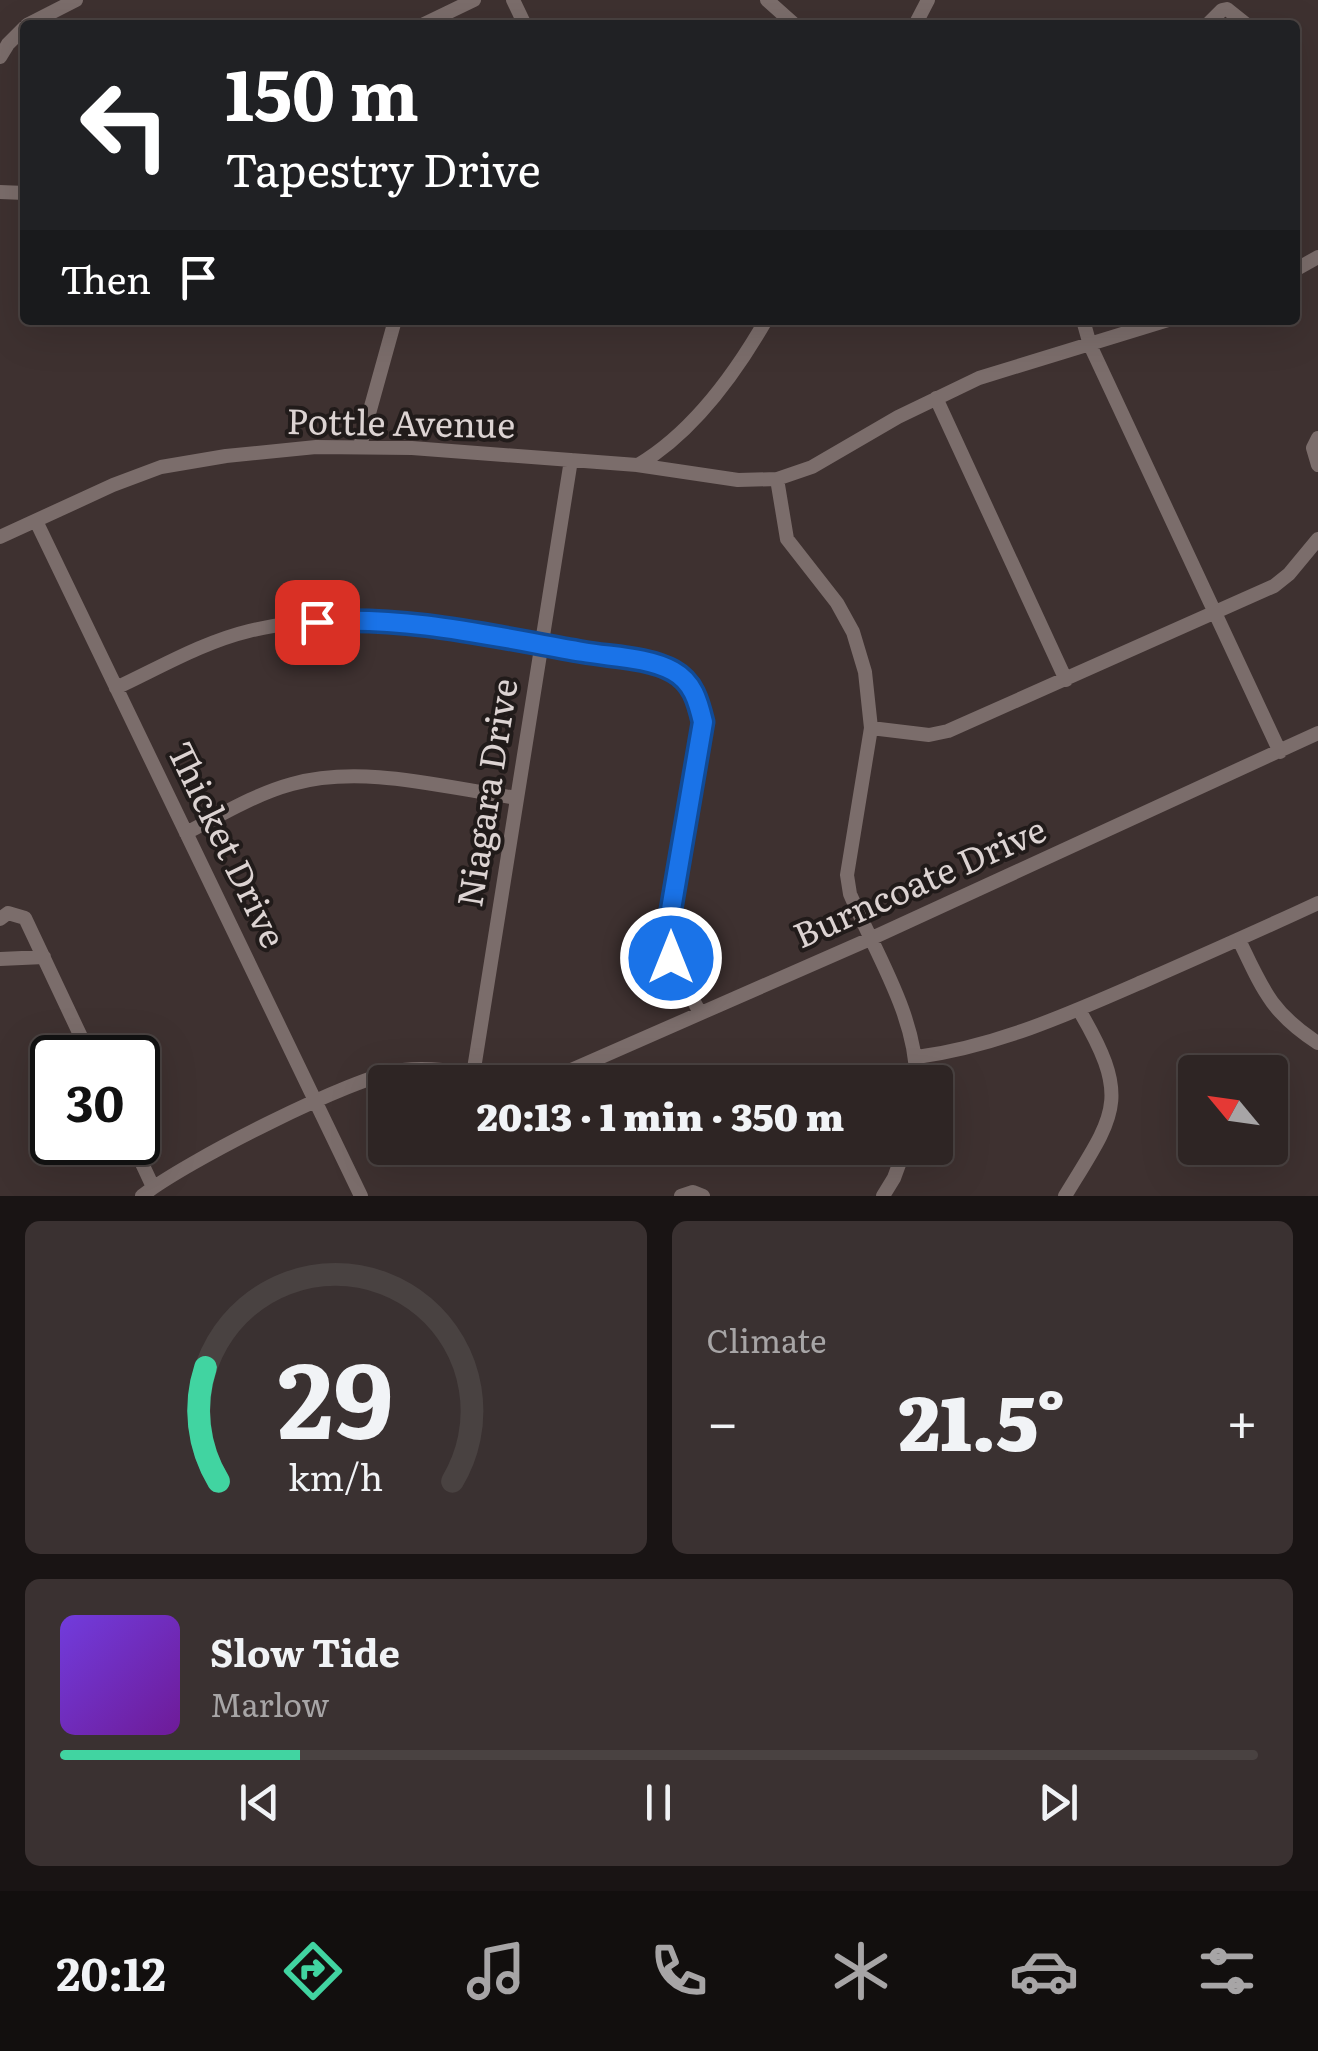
<!DOCTYPE html>
<meta charset="utf-8">
<style>
:root{--surface:#2e2524;--page:#3a3131;--text:#f1f3f6;--muted:#a7a5a6;--line:#494241;--accent:#41d4a1}
body{margin:0;font-family:Literata,serif;background:var(--page);color:var(--text);height:100vh;display:flex;flex-direction:column;font-size:38px;white-space:nowrap}
*{box-sizing:border-box;margin:0}
p{font-size:32px;color:var(--muted)}
.icon{flex:none;width:55px;height:55px;fill:none;stroke:currentColor;stroke-width:2;stroke-linecap:round;stroke-linejoin:round}
.map{position:relative;height:1196px;overflow:hidden}
.details{display:flex;flex-direction:column;gap:25px;padding:25px;background:#191414;flex:1}
.details>*{flex:none}
.top-card{position:absolute;left:20px;top:20px;width:1280px;height:305px;border-radius:10px;box-shadow:0 10px 40px #0002,0 0 0 2px var(--line);background:#202124;color:#fff;overflow:hidden}
.needle{width:65px;rotate:299deg}
.fabs{position:absolute;left:1178px;top:1055px;display:grid;gap:20px}
.fabs a{display:grid;place-items:center;width:110px;height:110px;border-radius:10px;background:var(--surface);box-shadow:0 10px 40px #0002,0 0 0 2px var(--line);font-size:50px}
.speed{position:absolute;left:30px;top:1035px;display:flex;gap:20px;font-size:50px;font-weight:700;text-align:center}
.speed>*{display:grid;place-content:center;width:130px;height:130px;border-radius:50%;background:var(--surface);box-shadow:0 10px 40px #0002,0 0 0 2px var(--line);line-height:1}
.speed .limit{border:5px solid #111;border-radius:15px;background:#fff;color:#111}
.pin{position:absolute;display:grid;place-items:center;width:85px;height:85px;color:#fff;margin:-42px;border-radius:20px;box-shadow:0 5px 15px #0006}
.me{position:absolute;width:110px;margin:-55px;rotate:0deg;stroke-linejoin:round;filter:drop-shadow(0 0 8px #0008)}
.turn{display:flex;align-items:center;gap:35px;height:210px;padding:0 40px;font-size:45px}
.turn .icon{width:130px;height:130px;stroke-width:2.5}
.turn b{display:block;font-size:70px;line-height:85px}
.then{display:flex;align-items:center;height:95px;padding:0 40px;background:#0003;gap:20px;font-size:38px}
.big{font-size:75px;font-weight:800;line-height:1.1}
.details .widget{flex:1;display:flex;flex-direction:column;justify-content:center;gap:15px;min-width:0;padding:0 35px;border-radius:15px;background:var(--page)}
.details .dial{align-items:center;gap:0}
.dial svg{height:260px;overflow:visible;fill:none;stroke:var(--line);stroke-width:7;stroke-linecap:round;text-anchor:middle}
.dial text{fill:var(--text);stroke:none}
.song{display:flex;align-items:center;gap:30px}
.cover{width:120px;height:120px;border-radius:15px;background:linear-gradient(135deg,hsl(260 70% 55%),hsl(280 70% 35%))}
.played{height:10px;border-radius:5px;background:linear-gradient(90deg,var(--accent) 20%,var(--line) 20%)}
.keys{display:flex;justify-content:space-around;direction:ltr}
.heat{display:flex;justify-content:space-between;align-items:center;font-size:55px;direction:ltr}
.details .tiles{flex:1;display:grid;gap:25px;grid-template-columns:1fr 1fr}
.widget:last-child{grid-column:span 2}
.trip{position:absolute;left:368px;top:1065px;width:585px;height:100px;border-radius:10px;background:var(--surface);box-shadow:0 10px 40px #0002,0 0 0 2px var(--line);font-weight:800;line-height:100px;text-align:center}
.tabs{display:flex;height:160px;justify-content:space-around;align-items:center;background:#120f0e;color:var(--muted)}
.tabs .icon{width:70px;height:70px}
.tabs .active{color:var(--accent)}
.tabs b{font-size:45px;color:var(--text)}
.map>svg:first-child{display:block}
.lines{fill:none;stroke-linecap:round;stroke-linejoin:round}
.minor{stroke:#7b6d6b;stroke-width:14}
.route-casing{stroke:#114b97;stroke-width:25}
.route{stroke:#1a73e8;stroke-width:18}
.labels{text-anchor:middle;stroke-width:8;stroke-linejoin:round;paint-order:stroke}
.street-label{font-size:35px;fill:#dcd3d2;stroke:#211b1a}
</style>
<div class="map">
<svg width="1318" height="1196" viewBox="0 0 1318 1196">
<rect width="100%" height="100%" fill="#3e3130"/>
<g class="lines">
<path class="minor" d="M513,0l12,25
M767,0l28,25
M27,25l49,-25
M422,25l52,-25
M915,25l13,-25
M1207,25l15,-15 5,-1 20,16
M0,57l8,-13 17,-17
M0,192l25,1
M1295,270l23,-13
M1083,320l7,25 190,407
M936,398l130,282
M1318,438l-5,10 5,17
M360,446l35,-126
M638,465c54,-32 97,-91 128,-145
M777,479l10,60 50,64 16,29 12,40 6,56 -24,147 3,19c25,58 68,125 66,188
M36,521l325,675
M0,537l113,-52 48,-18 65,-11 90,-9 96,1 225,17 101,15 39,-1 35,-12 86,-50 81,-39 189,-58
M116,688c43,-20 87,-46 133,-57 122,-30 279,11 401,32l23,7 17,14 13,38 -36,211 4,25 29,55
M871,728l58,7 19,-4 326,-145 15,-12 29,-35
M186,833c35,-18 69,-39 106,-49 71,-20 154,4 225,14
M0,919l8,-6 17,5 66,140
M1239,940c23,48 32,73 79,103
M0,959l44,-2
M917,1057c80,-11 152,-43 225,-75 59,-26 118,-52 176,-79
M473,1075l98,-615
M544,1082l326,-143 448,-206
M132,1142l21,45
M142,1196c39,-32 213,-121 261,-126 43,-5 86,10 129,12
M681,1196l12,-4 10,4
M883,1196l11,-18 11,-30
M1065,1196c50,-82 67,-96 14,-186"/>
</g>
<g class="lines">
<defs>
<path id="route" d="M317,622c89,-7 179,15 266,30 28,5 65,5 90,19 20,11 25,30 30,51l-36,211 4,25"/>
</defs>
<use href="#route" class="route-casing"/>
<use href="#route" class="route"/>
</g>
<g class="labels">
<g class="street-label">
<text transform="translate(401 424) rotate(1)" y="12">Pottle Avenue</text>
<text transform="translate(488 793) rotate(-81)" y="12">Niagara Drive</text>
<text transform="translate(226 845) rotate(64)" y="12">Thicket Drive</text>
<text transform="translate(920 883) rotate(-24)" y="12">Burncoate Drive</text>
</g>
</g>
</svg>
<div class="fabs">
<a><svg class="needle" viewBox="-14 -14 28 28"><path d="M0-13l5 13h-10z" fill="#e53935"/><path d="M0 13l5-13h-10z" fill="#a7a5a6"/></svg></a>
</div>
<div class="speed"><div class="limit">30</div></div>
<div class="pin" style="left:317px;top:622px;background:#d93025"><svg class="icon" aria-label="arrive" viewBox="0 0 24 24"><path d="M6 21V4h12l-3 4 3 4H6"/></svg></div>
<svg class="me" style="left:671px;top:958px" viewBox="-20 -20 40 40"><circle r="17" fill="#1a73e8" stroke="#fff" stroke-width="3"/><path d="M0-11L8 9 0 5-8 9z" fill="#fff"/></svg>
<div class="trip">20:13 · 1 min · 350 m</div>
<div class="top-card">
<div class="turn"><svg class="icon" aria-label="left" viewBox="0 0 24 24"><path d="M17 20v-9H6M10 6l-5 5 5 5"/></svg><div><b>150 m</b>Tapestry Drive</div></div>
<div class="then">Then<svg class="icon" aria-label="arrive" viewBox="0 0 24 24"><path d="M6 21V4h12l-3 4 3 4H6"/></svg></div>
</div>
</div>
<section class="details">
<div class="tiles">
<div class="widget dial"><svg viewBox="0 0 100 80">
<path d="M14 69A42 42 0 1 1 86 69"/>
<path d="M14 69A42 42 0 0 1 10 34" stroke="#41d4a1"/>
<text x="50" y="56" font-size="32" font-weight="700">29</text>
<text x="50" y="72" font-size="11">km/h</text>
</svg></div>
<div class="widget"><p>Climate</p>
<div class="heat"><a>−</a><b class="big">21.5°</b><a>+</a></div>
</div>
<div class="widget">
<div class="song"><i class="cover"></i><div><b>Slow Tide</b><p>Marlow</p></div></div>
<div class="played"></div>
<div class="keys"><svg class="icon" aria-label="previous" viewBox="0 0 24 24"><path d="M18 5L8 12l10 7zM5 5v14"/></svg><svg class="icon" aria-label="pause" viewBox="0 0 24 24"><path d="M8 5v14M16 5v14"/></svg><svg class="icon" aria-label="next" viewBox="0 0 24 24"><path d="M6 5l10 7-10 7zM19 5v14"/></svg></div>
</div>
</div>
</section>
<nav class="tabs">
<b>20:12</b>
<svg class="icon active" aria-label="directions" viewBox="0 0 24 24"><path d="M12 3l9 9-9 9-9-9zM9 14v-3h6M13 9l2 2-2 2"/></svg>
<svg class="icon" aria-label="music" viewBox="0 0 24 24"><path d="M9 18V5l10-2v13"/><circle cx="6" cy="18" r="3"/><circle cx="16" cy="16" r="3"/></svg>
<svg class="icon" aria-label="phone" viewBox="0 0 24 24"><path d="M5 4h4l2 5-3 2q2 4 5 5l2-3 5 2v4C11 20 4 13 5 4z"/></svg>
<svg class="icon" aria-label="climate" viewBox="0 0 24 24"><path d="M12 3v18M4 7l16 10M4 17L20 7"/></svg>
<svg class="icon" aria-label="car" viewBox="0 0 24 24"><path d="M5 17H2v-5l4-1 3-4h7l3 4 3 1v5h-3M9 17h6M6 11h13"/><circle cx="7" cy="17" r="2"/><circle cx="17" cy="17" r="2"/></svg>
<svg class="icon" aria-label="filters" viewBox="0 0 24 24"><path d="M4 7h16M4 17h16"/><circle cx="9" cy="7" r="2"/><circle cx="15" cy="17" r="2"/></svg>
</nav>
